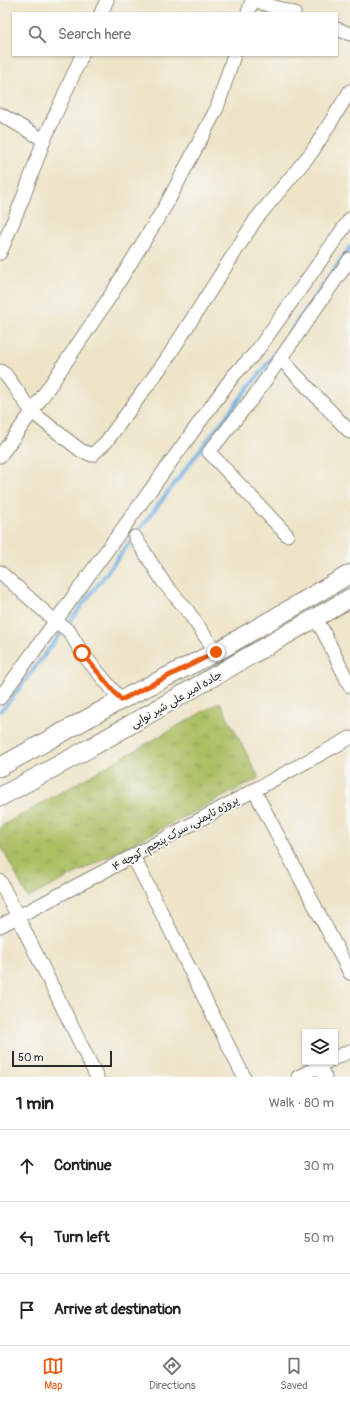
<!DOCTYPE html>
<html lang="en">
<head>
<meta charset="utf-8">
<style>
  body { margin:0; font-family:Pangolin,"Playpen Sans Arabic",sans-serif; background:#f2f2f2; color:#222 }
  .controls { position:absolute; right:12px; bottom:12px; display:grid; overflow:hidden; border-radius:0px; box-shadow:0 1px 3px #0004 }
  .controls button { width:36px; height:36px; display:grid; place-items:center; padding:0; border:0; border-bottom:1px solid #e0e0e0; background:#fff; color:#222; font:20px sans-serif }
  .scale { position:absolute; left:12px; bottom:10px; width:100px; box-sizing:border-box; padding-left:4px; border:2px solid #2b2b2b; border-top:0; font-size:11px; line-height:14px; white-space:nowrap; color:#2b2b2b; -webkit-text-stroke:3px #f6f6f2; paint-order:stroke }
  .stop { position:absolute; width:12px; height:12px; margin:-9px; border:3px solid #ea580c; border-radius:50%; background:#fff }
  .stop.end { background:#ea580c; border-color:#fff; box-shadow:0 1px 4px #0008 }
  .list { margin:0; padding:0; list-style:none }
  h2 { display:flex; justify-content:space-between; align-items:center; height:52px; margin:0; padding:0 16px; font-size:17px }
  h2 small { font-size:13px; font-weight:400; color:#767676 }
  .list li { display:grid; grid-template-columns:26px 1fr auto; gap:12px; align-items:center; box-sizing:border-box; height:72px; padding:0 16px; border-top:1px solid #e0e0e0 }
  .list b { display:block; font-size:15px; white-space:nowrap }
  .list em { font-size:13px; font-style:normal; color:#767676 }
  .icon { flex:none; width:22px; height:22px; fill:none; stroke:currentColor; stroke-width:2; stroke-linecap:round; stroke-linejoin:round }
  .map { position:relative; flex:none; width:350px; height:1077px; overflow:hidden }
  .search { position:absolute; background:#fff; box-shadow:0 1px 3px #0004; left:12px; right:12px; top:12px; height:44px; display:flex; align-items:center; gap:10px; box-sizing:border-box; padding:0 14px; border-radius:0px; color:#767676; font-size:15px }
  .sheet { height:268px; background:#fff }
  nav { display:flex; justify-content:space-around; align-items:center; box-sizing:border-box; height:56px; border-top:1px solid #e0e0e0; background:#fff; font-size:11px; color:#767676 }
  nav a { display:grid; justify-items:center; gap:2px }
  nav .on { color:#ea580c }
  .map>svg:first-child { display:block }
  .grass { fill:url(#grass-tufts); stroke:#6b7547 }
  .lines { fill:none; stroke-linecap:round; stroke-linejoin:round }
  .stream { stroke:#6fafe3; stroke-width:4 }
  .street-casing { stroke:#8c887a; stroke-width:15 }
  .secondary-casing { stroke:#8c887a; stroke-width:20 }
  .street { stroke:#fff; stroke-width:13 }
  .secondary { stroke:#fff; stroke-width:18 }
  .route { stroke:#ea580c; stroke-width:5 }
  .labels { text-anchor:middle; stroke-width:4; stroke-linejoin:round; paint-order:stroke }
  .street-label { font-size:11px; fill:#2b2b2b; stroke:#f6f6f2 }
</style>
</head>
<body>
<div class="map">
<svg width="350" height="1077" viewBox="0 0 350 1077">
  <defs>
    <pattern id="grass-tufts" width="24" height="20" patternUnits="userSpaceOnUse"><rect width="24" height="20" fill="#abbf63"/><path d="M3 7l-1-3M5 7V3M7 7l1-3M15 17l-1-3M17 17v-4M19 17l1-3" fill="none" stroke="#8b9b52"/></pattern>
  </defs>
  <rect width="100%" height="100%" fill="#f6f6f2"/>
  <filter id="ink" filterUnits="userSpaceOnUse"><feTurbulence type="fractalNoise" baseFrequency=".025" numOctaves="2"/><feDisplacementMap in="SourceGraphic" scale="8" xChannelSelector="R" yChannelSelector="G"/><feConvolveMatrix kernelMatrix="1 2 1 2 8 2 1 2 1" color-interpolation-filters="sRGB"/></filter>
  <filter id="wash" filterUnits="userSpaceOnUse"><feTurbulence type="fractalNoise" baseFrequency=".012" numOctaves="4" result="noise"/><feDisplacementMap in="SourceGraphic" scale="16" xChannelSelector="R" yChannelSelector="G"/><feGaussianBlur stdDeviation="0.9" result="paint"/><feColorMatrix in="noise" values="0 0 0 0 0 0 0 0 0 0 0 0 0 0 0 0 0 1.4 0 .05"/><feComposite in="paint" operator="in"/></filter>
  <g filter="url(#wash)">
    <rect width="100%" height="100%" fill="#eee4c8"/>
    <!-- grass -->
    <path class="grass" d="M220,702L259,778L28,898L0,844V827Z"/>
    <g class="lines">
      <!-- stream -->
      <path class="stream" d="M0,711L8,703L206,442L272,358L350,247"/>
    </g>
  </g>
  <g filter="url(#ink)">
    <g class="lines">
      <defs>
        <path id="street" d="M252,0L294,13
          M101,13L107,0
          M248,13L252,0
          M337,29L350,34
          M0,114L44,140
          M0,253L23,198L44,140L82,55
          M281,359L350,432
          M0,371L6,375L32,412L80,450L92,455L106,442L166,360L256,219L312,152L350,91
          M0,456L32,412L109,298L166,205L217,108L234,55
          M287,535L209,452L255,395L350,259
          M135,537L164,583L187,610L216,652
          M0,572L55,621L69,631L82,653L121,700
          M315,618L323,631L350,686
          M0,698L233,376L256,352L350,219
          M254,790L350,973
          M133,856L244,1077
          M0,881L97,1077
          M0,926L133,856L350,738
          M335,1058L350,1051
          M319,1066L325,1077
          M298,1077L327,1062"/>
        <path id="secondary" d="M0,767L121,700L216,652L350,574
          M0,797L88,749L350,598"/>
      </defs>
      <!-- street casing -->
      <use href="#street" class="street-casing"/>
      <!-- secondary casing -->
      <use href="#secondary" class="secondary-casing"/>
      <!-- street -->
      <use href="#street" class="street"/>
      <!-- secondary -->
      <use href="#secondary" class="secondary"/>
    </g>
  </g>
  <g class="lines" filter="url(#ink)">
    <!-- route -->
    <path class="route" d="M82,653L121,700L216,652"/>
  </g>
  <g class="labels">
    <!-- street labels -->
    <g class="street-label">
      <text transform="translate(176 699) rotate(-30)" y="4">جاده امیر علی شیر نوایی</text>
      <text transform="translate(175 833) rotate(-29)" y="4">پروژه تایمنی، سرک پنجم، کوچه ۴</text>
    </g>
  </g>
</svg>
<div class="controls">
<button><svg class="icon" aria-label="layers" viewBox="0 0 24 24"><path d="M12 4l9 5-9 5-9-5zM3 14l9 5 9-5"/></svg></button>
</div>
<div class="scale">50 m</div>
<div class="stop" style="left:82px;top:653px"></div>
<div class="stop end" style="left:216px;top:652px"></div>
<div class="search"><svg class="icon" aria-label="search" viewBox="0 0 24 24"><circle cx="10" cy="10" r="6"/><path d="M15 15l6 6"/></svg>Search here</div>
</div>
<section class="sheet">
<h2>1 min<small>Walk · 80 m</small></h2>
<ul class="list">
<li><svg class="icon" aria-label="ahead" viewBox="0 0 24 24"><path d="M12 20V5M6 11l6-6 6 6"/></svg><div><b>Continue</b></div><em>30 m</em></li>
<li><svg class="icon" aria-label="left" viewBox="0 0 24 24"><path d="M17 20v-9H6M10 6l-5 5 5 5"/></svg><div><b>Turn left</b></div><em>50 m</em></li>
<li><svg class="icon" aria-label="arrive" viewBox="0 0 24 24"><path d="M6 21V4h12l-3 4 3 4H6"/></svg><div><b>Arrive at destination</b></div></li>
</ul>
</section>
<nav>
<a class="on"><svg class="icon" aria-label="map" viewBox="0 0 24 24"><path d="M3 6l6-2 6 2 6-2v14l-6 2-6-2-6 2zM9 4v14M15 6v14"/></svg>Map</a>
<a><svg class="icon" aria-label="directions" viewBox="0 0 24 24"><path d="M12 3l9 9-9 9-9-9zM9 14v-3h6M13 9l2 2-2 2"/></svg>Directions</a>
<a><svg class="icon" aria-label="saved" viewBox="0 0 24 24"><path d="M7 4h10v16l-5-4-5 4z"/></svg>Saved</a>
</nav>
</body>
</html>
